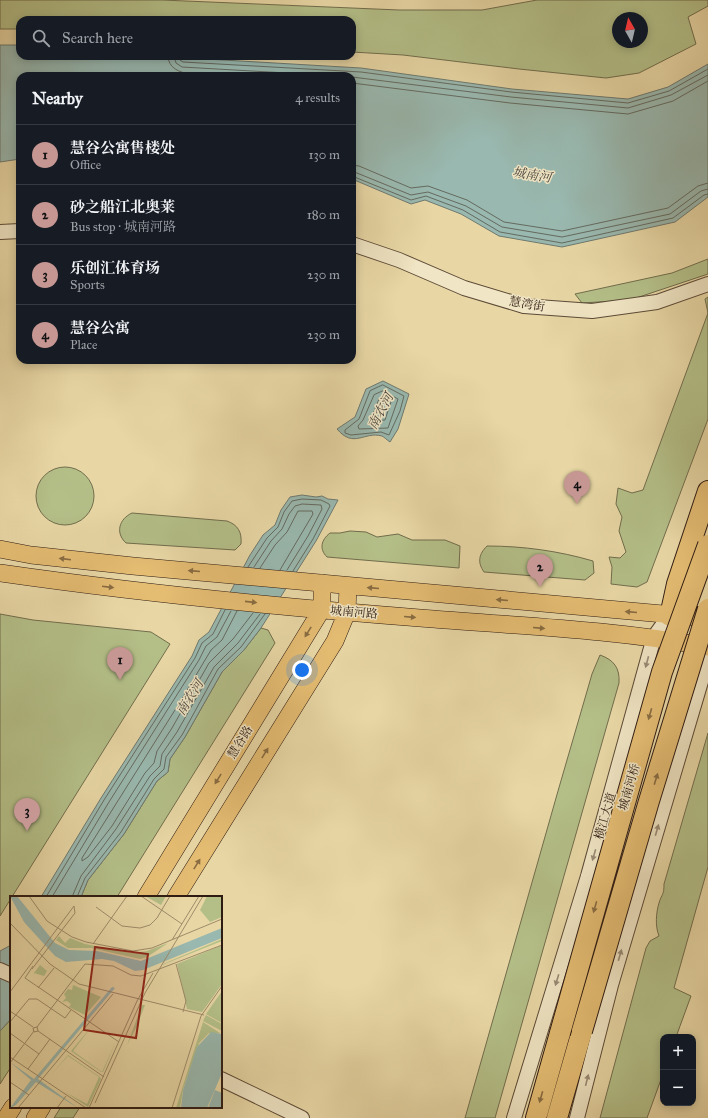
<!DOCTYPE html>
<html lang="en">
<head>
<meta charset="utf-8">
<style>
  body { margin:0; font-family:"IM FELL Great Primer","Noto Serif SC",serif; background:#20242c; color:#f1f3f6 }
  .controls { position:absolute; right:12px; bottom:12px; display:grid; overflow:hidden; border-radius:8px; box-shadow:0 2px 10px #0003 }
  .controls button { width:36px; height:36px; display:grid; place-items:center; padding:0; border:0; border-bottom:1px solid #363941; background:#171b24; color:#f1f3f6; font:20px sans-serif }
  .compass { position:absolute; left:612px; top:12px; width:36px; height:36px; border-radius:50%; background:#171b24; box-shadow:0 2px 10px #0003; rotate:352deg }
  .you { position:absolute; left:302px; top:670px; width:14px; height:14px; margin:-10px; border:3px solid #fff; border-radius:50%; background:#1a73e8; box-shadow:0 0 0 6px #1a73e833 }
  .badge { display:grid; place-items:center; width:26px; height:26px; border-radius:50%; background:#c59692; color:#111; font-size:13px; font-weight:700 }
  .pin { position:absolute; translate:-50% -33px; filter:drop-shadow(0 1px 2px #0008) }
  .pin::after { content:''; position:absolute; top:21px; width:14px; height:12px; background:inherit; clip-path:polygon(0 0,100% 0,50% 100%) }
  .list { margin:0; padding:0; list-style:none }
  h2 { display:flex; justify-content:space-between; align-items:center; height:52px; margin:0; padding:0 16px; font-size:17px }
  h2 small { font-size:13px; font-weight:400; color:#9ea1a6 }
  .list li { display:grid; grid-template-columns:26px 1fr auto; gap:12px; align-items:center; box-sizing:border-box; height:60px; padding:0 16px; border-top:1px solid #363941 }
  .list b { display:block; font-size:15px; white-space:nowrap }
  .list p { margin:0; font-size:13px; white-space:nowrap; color:#9ea1a6 }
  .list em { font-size:13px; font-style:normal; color:#9ea1a6 }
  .icon { flex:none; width:22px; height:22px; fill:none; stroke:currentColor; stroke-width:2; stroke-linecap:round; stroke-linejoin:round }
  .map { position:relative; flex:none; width:708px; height:1118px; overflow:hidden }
  .search { position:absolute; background:#171b24; box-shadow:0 2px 10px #0003; left:16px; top:16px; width:340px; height:44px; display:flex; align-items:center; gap:10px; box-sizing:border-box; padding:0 14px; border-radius:12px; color:#9ea1a6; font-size:15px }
  .panel { position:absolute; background:#171b24; box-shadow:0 2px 10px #0003; left:16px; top:72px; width:340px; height:292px; border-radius:12px }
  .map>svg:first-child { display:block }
  .green { fill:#b4bf88; stroke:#716d4d; fill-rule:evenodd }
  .water { fill:#99b8af; stroke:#6e7970 }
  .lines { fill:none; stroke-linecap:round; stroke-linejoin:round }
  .shore { stroke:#646a60; stroke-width:1 }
  .minor-casing { stroke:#5c4a37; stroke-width:16 }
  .major-casing { stroke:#2e1b12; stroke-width:18 }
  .highway-casing { stroke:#2e1b12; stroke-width:22 }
  .minor { stroke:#f0e5c4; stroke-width:14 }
  .major { stroke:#e4bc72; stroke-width:17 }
  .highway { stroke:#e4bc72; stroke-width:20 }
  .highway-bridge-casing { stroke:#2e1b12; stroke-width:22; stroke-linecap:butt }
  .highway-bridge { stroke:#e4bc72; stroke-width:20 }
  .oneway { fill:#896c42 }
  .oneway2 { fill:#998a74 }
  .labels { text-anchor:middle; stroke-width:3; stroke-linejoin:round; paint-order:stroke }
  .street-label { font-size:12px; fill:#2e1b12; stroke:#f0e5c4 }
  .water-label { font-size:13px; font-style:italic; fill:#4e4a41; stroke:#f0e5c4 }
  .inset-road { fill:none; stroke:#9e8c6a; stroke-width:1 }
  .view { fill:#8f2418; fill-opacity:0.15; stroke:#8f2418; stroke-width:2 }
  .inset-edge { fill:none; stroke:#2e1b12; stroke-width:2 }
</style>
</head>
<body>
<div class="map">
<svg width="708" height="1118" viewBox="0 0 708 1118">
  <rect width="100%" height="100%" fill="#e8d7a5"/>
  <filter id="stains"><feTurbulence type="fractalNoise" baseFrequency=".005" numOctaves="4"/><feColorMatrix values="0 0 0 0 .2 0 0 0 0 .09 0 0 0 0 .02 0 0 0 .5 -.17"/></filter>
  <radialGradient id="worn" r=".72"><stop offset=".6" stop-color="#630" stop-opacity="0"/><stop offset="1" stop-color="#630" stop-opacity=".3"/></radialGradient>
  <!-- green -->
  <path class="green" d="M0,0H162L399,10H482L537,0H708V6L688,17L696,44L639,73L606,78L519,69L403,55L352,52V20H20V29H0ZM618,18H642V42H618Z
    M708,259V274L630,300L582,303L575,294L672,273Z
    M708,297V419L647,582L637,587L611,584L612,567L609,557L620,558L626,552L619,531L622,517L616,504L618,488L632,493L643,490L708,313L705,299Z
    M36 496a29 29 0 1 1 58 0a29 29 0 1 1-58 0Z
    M132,513L227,521C238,525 242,532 241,544L235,550L126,543C115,533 119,519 132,513Z
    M350,531L366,532L377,537L398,534L412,540H445L460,546L459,568L327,557C319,549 321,540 330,533H340Z
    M487,546C523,546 559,551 593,561L594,573L585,580L484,572C477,562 479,554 487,546Z
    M0,614L33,620L151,632L170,644L0,916Z
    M261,628L268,630L275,643L117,897H81L88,880L124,834L157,781L168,772L170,759L185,737L222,672L244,650Z
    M600,655C614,660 620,668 619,683L495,1118H465L558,791L592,674Z
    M708,733V867L674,988L691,996L676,1037H663V1074L647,1118H600L646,948L650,941L659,936C655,926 656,913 659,903C662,893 664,896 664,884Z
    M11,1019V1067L0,1084V1031Z
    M61,1107H80L73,1118H54Z"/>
  <!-- water -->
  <path class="water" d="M0,45H20V56H154L361,68L512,89L628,99L668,87L708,64V197L675,222L562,247L499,236L461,214L425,200L411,204L352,179V76H20V159L0,162Z
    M383,381L409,394L398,429L390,442C387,440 384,437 382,436C364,431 354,449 337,429L355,417L366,389Z
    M302,495L316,497L322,496L328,499L338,500L316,541L261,628L244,650L222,672L185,737L170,759L168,772L157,781L124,834L88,880L81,897H41L101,798L192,656L199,640L209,632L250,555L263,535L275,525L281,510L290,497Z
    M11,945V1019L0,1031V951Z"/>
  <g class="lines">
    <!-- shore -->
    <path class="shore" d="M168,56C168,80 212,75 230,76
      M174,56L176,63L182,67L339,76
      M179,56L180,60L183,62L361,72L511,92L628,103L669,91L708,69
      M352,77L511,97L628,108L671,95L708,75
      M352,83L510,103L628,114L673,101L708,81
      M352,165L359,166L411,188L428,186L467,200L504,222L562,231L668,208L698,186L708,183
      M352,171L411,195L428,192L466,206L502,227L562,237L670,214L701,191L708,189
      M352,176L411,200L426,196L463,210L500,232L562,243L673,218L704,195L708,194
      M383,385L404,396L400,411L389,435L381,432L351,435L345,433V430L359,419L370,391Z
      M383,391L398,399L388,428L359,429L358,426L363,420L374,395Z
      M383,397L391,402L385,420L372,421L371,419L379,399Z
      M248,567L267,538L278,527L284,512L292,501L302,499L321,500L329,504L330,506L313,539L293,571
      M254,567L271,541L282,529L289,514L295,506L302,504L321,505L322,509L308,536L287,570
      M260,568L275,545L287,532L298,511H312L313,514L280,570
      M237,611L222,640L211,650L180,702L82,858V861L88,857L112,826L145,773L154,763L157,751L172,728L209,663L233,639L253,613
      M46,897L104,800L195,658L202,643L213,634L225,610
      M52,897L109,802L199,660L206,646L217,637L231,611
      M72,897L81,876L116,829L150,776L160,766L162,754L177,732L214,667L238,643L260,614
      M77,897L85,878L121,832L154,779L164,769L166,757L182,735L218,669L241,647L265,614"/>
    <defs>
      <path id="minor" d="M0,232L20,231
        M352,244L399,260L464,288L524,306L592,311L657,302L708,284
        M0,970L11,975
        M221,1079L302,1118
        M514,1118L588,876L654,637L674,609
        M577,1118L611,985L708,658"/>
      <path id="major" d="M0,549L31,555L133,566L708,618
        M0,573C139,593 280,607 420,618C516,626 613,629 708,647
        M146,897L322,609V583
        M176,897L335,641L347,612L348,586
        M6,1118L13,1107
        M35,1118L42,1107"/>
      <path id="highway" d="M670,616L677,584L708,491
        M536,1118L560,1033
        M557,1118L582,1031"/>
    </defs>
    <!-- minor casing -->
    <use href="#minor" class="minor-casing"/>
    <!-- major casing -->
    <use href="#major" class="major-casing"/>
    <!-- highway casing -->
    <use href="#highway" class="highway-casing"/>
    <!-- minor -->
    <use href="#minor" class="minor"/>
    <!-- major -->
    <use href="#major" class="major"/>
    <!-- highway -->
    <use href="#highway" class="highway"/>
    <defs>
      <path id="highway-bridge" d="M582,1031L649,801L708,609
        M560,1033L662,672L708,545"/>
    </defs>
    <!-- highway-bridge casing -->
    <use href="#highway-bridge" class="highway-bridge-casing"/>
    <!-- highway-bridge -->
    <use href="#highway-bridge" class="highway-bridge"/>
  </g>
  <!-- one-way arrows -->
  <defs><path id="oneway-solid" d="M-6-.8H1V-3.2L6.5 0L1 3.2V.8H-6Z"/></defs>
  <g class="oneway">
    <use href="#oneway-solid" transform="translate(65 559) rotate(-173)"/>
    <use href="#oneway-solid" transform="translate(194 571) rotate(-175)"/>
    <use href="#oneway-solid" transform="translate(108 587) rotate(7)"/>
    <use href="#oneway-solid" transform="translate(373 588) rotate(-175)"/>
    <use href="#oneway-solid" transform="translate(502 600) rotate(-175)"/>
    <use href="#oneway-solid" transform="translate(251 602) rotate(6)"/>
    <use href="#oneway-solid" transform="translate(631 612) rotate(-175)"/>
    <use href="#oneway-solid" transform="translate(410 617) rotate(5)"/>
    <use href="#oneway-solid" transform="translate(539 628) rotate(5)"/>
    <use href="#oneway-solid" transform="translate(308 632) rotate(122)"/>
    <use href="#oneway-solid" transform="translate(650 714) rotate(106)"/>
    <use href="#oneway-solid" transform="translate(265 753) rotate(-58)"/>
    <use href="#oneway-solid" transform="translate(218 779) rotate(122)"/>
    <use href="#oneway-solid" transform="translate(656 779) rotate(-73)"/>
    <use href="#oneway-solid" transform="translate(197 864) rotate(-58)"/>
    <use href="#oneway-solid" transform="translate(595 907) rotate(106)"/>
    <use href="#oneway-solid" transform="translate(541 1097) rotate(106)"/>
  </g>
  <g class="oneway2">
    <use href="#oneway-solid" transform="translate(647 662) rotate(105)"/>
    <use href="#oneway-solid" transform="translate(657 830) rotate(-74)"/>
    <use href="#oneway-solid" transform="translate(594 855) rotate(106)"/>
    <use href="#oneway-solid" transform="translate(620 955) rotate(-74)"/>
    <use href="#oneway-solid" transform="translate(557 980) rotate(107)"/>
    <use href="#oneway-solid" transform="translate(587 1080) rotate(-76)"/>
  </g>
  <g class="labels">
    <!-- street labels -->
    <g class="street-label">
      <text transform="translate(527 304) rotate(10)" y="4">慧湾街</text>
      <text transform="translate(354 612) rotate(5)" y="4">城南河路</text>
      <text transform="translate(240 742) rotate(-58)" y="4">慧谷路</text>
      <text transform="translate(629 787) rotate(-74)" y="4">城南河桥</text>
      <text transform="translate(605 816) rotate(-74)" y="4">横江大道</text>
    </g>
    <!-- water labels -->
    <g class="water-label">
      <text transform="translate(532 174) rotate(9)" y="5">城南河</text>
      <text transform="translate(380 411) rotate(-62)" y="5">南农河</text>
      <text transform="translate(189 697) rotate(-58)" y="5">南农河</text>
    </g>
  </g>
  <!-- overview -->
  <g transform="translate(10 896)">
    <rect width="212" height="212" fill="#e8d7a5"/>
    <path d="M135,0H156L151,9ZM197,0H212V21L200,26L190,14ZM49,40L55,47L60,42L75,48L121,57L137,55L158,47L137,61L130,63L81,52H58L46,44ZM212,43V45L152,69L153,68ZM212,49V88L192,116L177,113L167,68ZM30,69L37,75L34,80L24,77L21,81ZM63,89L91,101L75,119L59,111L61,108L57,105L52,106L56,102L54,98L58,93L62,94ZM212,95V127L196,118ZM132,109H135L126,132L117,149ZM196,119L212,128V135L193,125ZM193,126L210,137H199L189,147L173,193L170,212H166ZM82,130L63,155L92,176L106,145L93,176H91L61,155ZM58,159L90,181L91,183L78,211L55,196L77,208L89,181L58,160L41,179Z" fill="#b4bf88"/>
    <path d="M0,0H7L45,47L59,54L87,55L131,65L212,32V42L133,74L125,75L104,65L92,63L56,66L45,60L14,26ZM102,91L105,92L28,183L68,212L26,186L6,209L0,212L21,184L0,166L24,183ZM201,136L212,138V177L197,212H171L173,194L187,151ZM205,194L212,197V212H198Z" fill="#99b8af"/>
    <path class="inset-road" d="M19,0L37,25L62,41L76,46L123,55L142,52L212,23M131,0L172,28M86,11L112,30L130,32L140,29L147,22L160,0M0,27L40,68L69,88L194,119M162,44L189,0M83,48L117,0M166,68L176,105L173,116M22,73L65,17L64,10M15,82L109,146M15,82L23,70M28,92L44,72M0,96L64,10M0,115L23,131M0,126L19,103H27L55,122L61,114M27,131L75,68L103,70L121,79L131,80L212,49M28,135L24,136L23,132L27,131L28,135L94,181M0,137L29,158M0,161L76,212M0,167L24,135M18,173L40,143M0,186L19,199M85,207L135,97L193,0M8,212L103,98M47,212L56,200M79,212L127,105L143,77M162,212L191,120L212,90"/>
    <path class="view" d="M85,51L138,58L126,142L74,134Z"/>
    <rect width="212" height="212" class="inset-edge"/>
  </g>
  <rect width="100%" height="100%" filter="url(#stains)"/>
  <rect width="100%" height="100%" fill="url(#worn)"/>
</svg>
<div class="controls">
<button>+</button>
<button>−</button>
</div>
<svg class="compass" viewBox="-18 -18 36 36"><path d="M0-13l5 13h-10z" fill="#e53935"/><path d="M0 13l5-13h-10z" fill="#9ea1a6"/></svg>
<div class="you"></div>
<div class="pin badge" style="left:120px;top:680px">1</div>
<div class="pin badge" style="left:540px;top:587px">2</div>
<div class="pin badge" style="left:27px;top:831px">3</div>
<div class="pin badge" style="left:577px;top:504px">4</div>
<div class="search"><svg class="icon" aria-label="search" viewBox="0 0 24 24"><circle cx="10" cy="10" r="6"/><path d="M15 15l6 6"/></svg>Search here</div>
<section class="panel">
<h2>Nearby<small>4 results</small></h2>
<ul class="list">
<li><span class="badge">1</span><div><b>慧谷公寓售楼处</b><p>Office</p></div><em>130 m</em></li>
<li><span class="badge">2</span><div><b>砂之船江北奥莱</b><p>Bus stop · 城南河路</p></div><em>180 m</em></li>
<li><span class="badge">3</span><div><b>乐创汇体育场</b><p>Sports</p></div><em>230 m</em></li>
<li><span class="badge">4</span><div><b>慧谷公寓</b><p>Place</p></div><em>230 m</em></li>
</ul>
</section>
</div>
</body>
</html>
